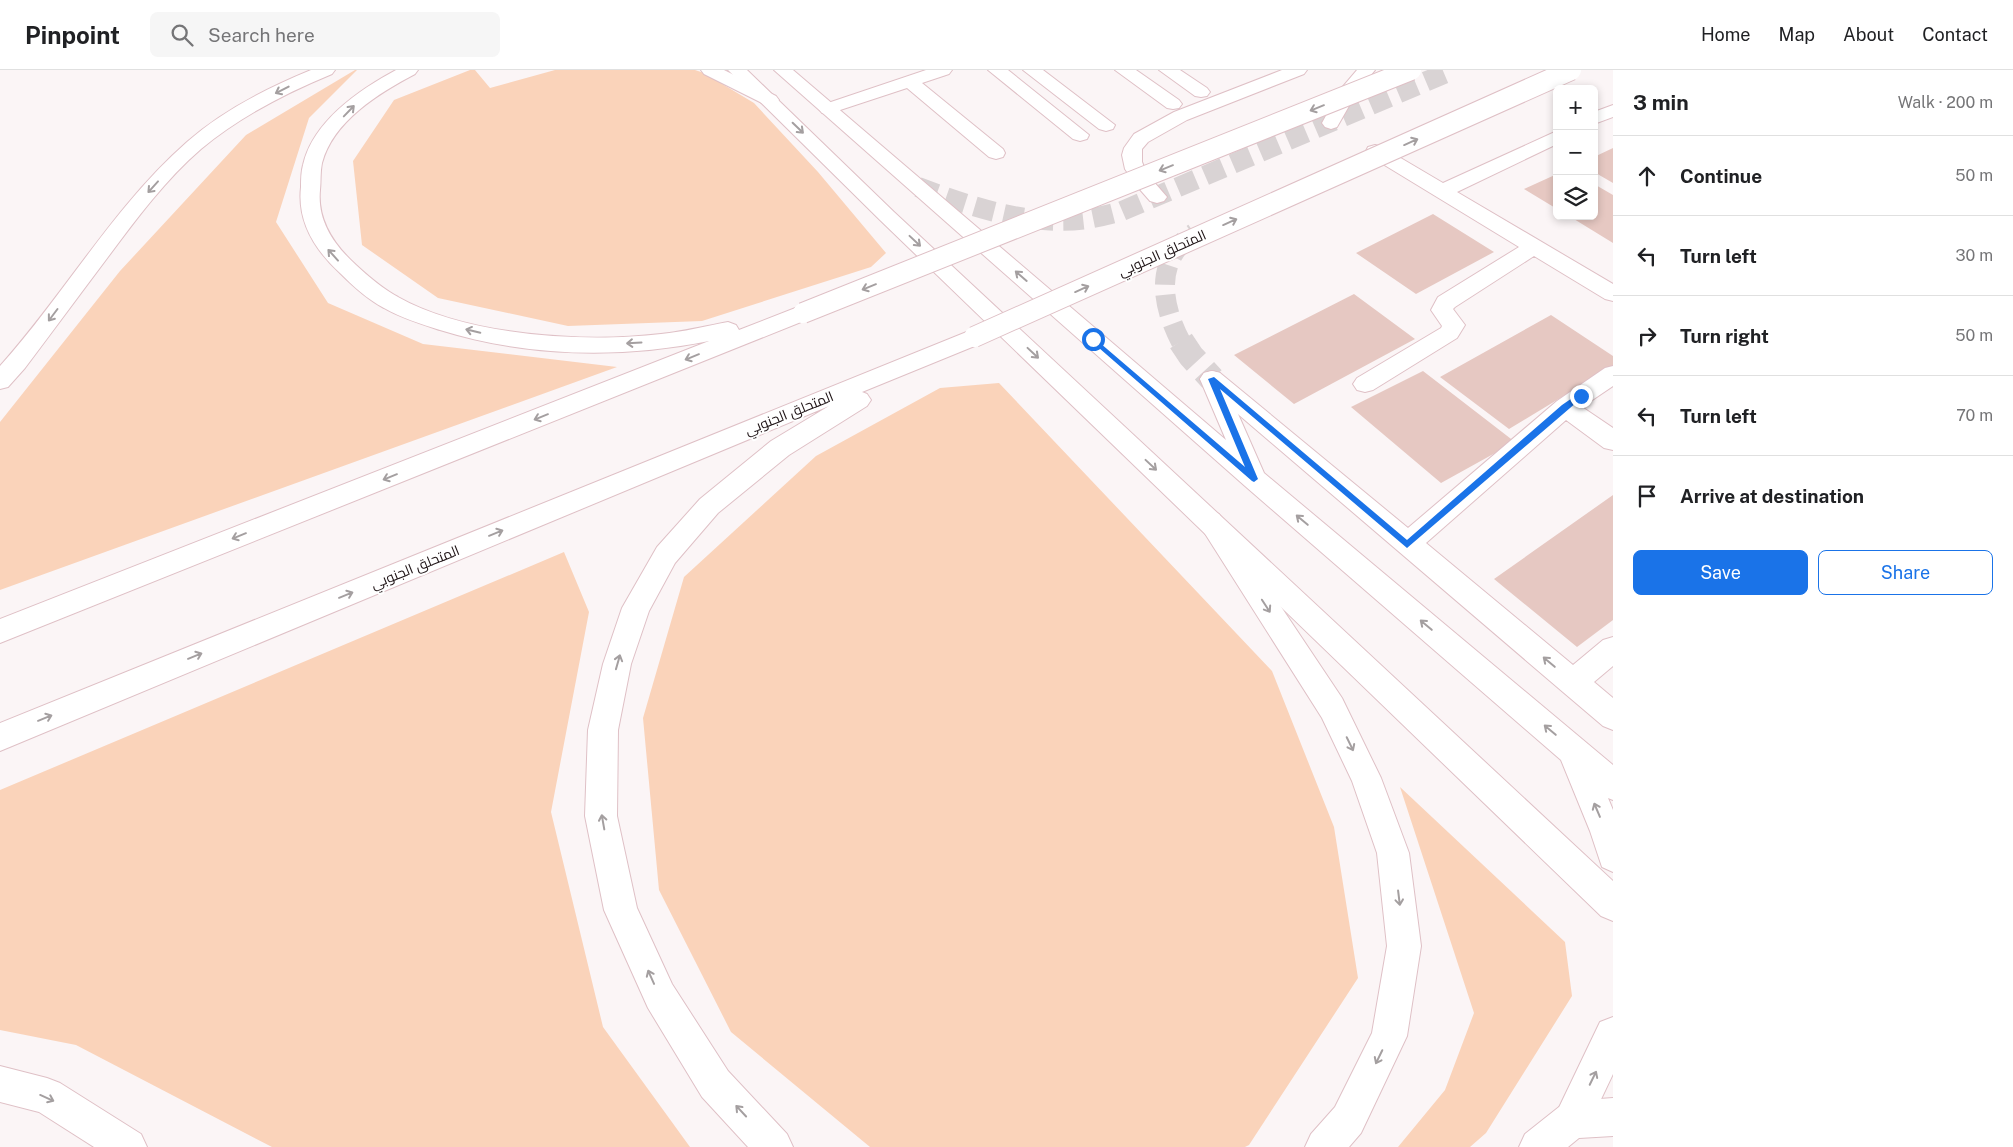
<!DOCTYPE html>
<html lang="en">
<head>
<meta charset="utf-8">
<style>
  body { margin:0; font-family:"Public Sans",Cairo,sans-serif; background:#f6f6f6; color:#202124 }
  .controls { position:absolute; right:15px; top:15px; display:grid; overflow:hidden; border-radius:8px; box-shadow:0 2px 8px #0003 }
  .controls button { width:45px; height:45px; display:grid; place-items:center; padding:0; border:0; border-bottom:1px solid #e0e0e0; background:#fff; color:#202124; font:25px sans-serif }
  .stop { position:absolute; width:15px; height:15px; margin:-11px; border:4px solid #1a73e8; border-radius:50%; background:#fff }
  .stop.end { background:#1a73e8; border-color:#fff; box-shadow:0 1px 5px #0008 }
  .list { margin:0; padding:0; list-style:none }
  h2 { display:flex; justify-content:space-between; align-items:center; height:65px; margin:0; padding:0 20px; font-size:21px }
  h2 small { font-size:16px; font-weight:400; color:#757577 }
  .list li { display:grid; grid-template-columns:32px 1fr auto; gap:15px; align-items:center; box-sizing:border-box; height:80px; padding:0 20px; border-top:1px solid #e0e0e0 }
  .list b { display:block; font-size:19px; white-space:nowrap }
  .list em { font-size:16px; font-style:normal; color:#757577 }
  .actions { display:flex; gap:10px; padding:15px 20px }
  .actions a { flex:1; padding:11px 0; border:1px solid #1a73e8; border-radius:8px; text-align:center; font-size:18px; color:#1a73e8 }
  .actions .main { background:#1a73e8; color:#fff }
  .icon { flex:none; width:28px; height:28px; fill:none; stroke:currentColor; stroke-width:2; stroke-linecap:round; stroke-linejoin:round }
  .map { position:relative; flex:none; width:1613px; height:1077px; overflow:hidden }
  header { display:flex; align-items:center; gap:30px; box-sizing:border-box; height:70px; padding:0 25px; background:#fff; border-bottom:1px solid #e0e0e0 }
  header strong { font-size:24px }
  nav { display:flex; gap:28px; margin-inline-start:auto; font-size:18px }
  .search { width:350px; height:45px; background:#f6f6f6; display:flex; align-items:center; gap:12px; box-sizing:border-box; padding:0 18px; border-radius:8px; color:#757577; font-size:19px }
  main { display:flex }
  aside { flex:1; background:#fff }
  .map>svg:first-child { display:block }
  .green { fill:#fad3ba }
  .building { fill:#e6c8c2 }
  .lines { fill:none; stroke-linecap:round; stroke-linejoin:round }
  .major-tunnel-far1 { stroke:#d9d3d4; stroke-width:20; stroke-dasharray:20 10; stroke-linecap:butt }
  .major-tunnel { stroke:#d9d3d4; stroke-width:26; stroke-dasharray:26 12; stroke-linecap:butt }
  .minor-casing { stroke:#dfc0c6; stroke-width:2 }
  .major-casing { stroke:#dfc0c6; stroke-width:2 }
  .highway-casing { stroke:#dfc0c6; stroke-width:2 }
  .minor { fill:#fff; fill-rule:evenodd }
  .major { fill:#fff; fill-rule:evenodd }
  .highway { fill:#fff; fill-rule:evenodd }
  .highway-bridge-casing { stroke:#dfc0c6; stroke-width:22; stroke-linecap:butt }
  .highway-bridge { stroke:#fff; stroke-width:20 }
  .oneway { stroke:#a49fa0 }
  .route { fill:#1a73e8 }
  .labels { text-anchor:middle; stroke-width:4; stroke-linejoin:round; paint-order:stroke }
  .street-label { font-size:14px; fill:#1b1012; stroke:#fff }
</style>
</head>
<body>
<header>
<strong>Pinpoint</strong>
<div class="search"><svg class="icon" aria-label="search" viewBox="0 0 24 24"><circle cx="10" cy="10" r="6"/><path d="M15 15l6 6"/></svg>Search here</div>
<nav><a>Home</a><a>Map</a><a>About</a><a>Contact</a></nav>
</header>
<main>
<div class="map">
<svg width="1613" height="1077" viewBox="0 0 1613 1077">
  <rect width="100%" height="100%" fill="#fbf5f6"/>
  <!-- green -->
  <path class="green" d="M355,0H357L309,48L276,152L328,233L423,274L617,297L0,520V352L120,201L246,65Z
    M470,0H475L490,18L555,0H695L704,3L754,33L818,102L886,183L871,197L702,251L568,256L438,228L362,175L353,91L394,30Z
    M999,313L1272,601L1334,757L1358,908L1249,1075L1245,1077H870L731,962L659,820L643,648L684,507L816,386L940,318Z
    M564,482L589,542L551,742L603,957L690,1077H272L76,975L0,960V720Z
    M1400,717L1565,872L1572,926L1486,1063L1470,1077H1398L1445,1020L1474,943Z"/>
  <!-- building -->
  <path class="building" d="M1613,78V113L1594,102V87Z
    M1557,104V139L1524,119Z
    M1594,114L1613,125V173L1569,146H1594Z
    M1433,144L1494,182L1416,224L1356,183Z
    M1354,224L1415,269L1294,334L1234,285Z
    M1551,245L1613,286V296L1509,359L1440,307Z
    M1423,301L1515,372L1441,413L1351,337Z
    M1613,425V550L1577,577L1494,509Z"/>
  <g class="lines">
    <!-- major-tunnel-far1 -->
    <path class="major-tunnel-far1" d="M918,117C972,137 1030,157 1088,149C1099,147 1111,144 1122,141L1453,0
      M1181,272C1161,234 1154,190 1194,163"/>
    <!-- major-tunnel -->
    <path class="major-tunnel" d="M1181,271L1191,286L1212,309"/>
    <defs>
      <path id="minor" d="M926,0H952L949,4L922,13L1003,79L1005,83L1003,87L996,89L989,87L907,18L828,44L822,43L819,39L822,35Z
        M988,0H1008L1089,65L1087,69L1080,71L1073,69Z
        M1023,0H1043L1115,55L1113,59L1106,61L1099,59Z
        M1115,0H1136L1179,30L1182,34L1179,38L1173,39L1167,38Z
        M1159,0H1180L1207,18L1210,22L1207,26L1201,27L1195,26Z
        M1282,0H1307L1304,4L1187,50L1148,72L1142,79V92L1147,104L1167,127L1164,131L1157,133L1150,131L1136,115L1125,99L1122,85L1124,78L1134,64L1174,42Z
        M1613,35V47L1594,54V42Z
        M1557,61V74L1457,122L1613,214V231L1605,229L1534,186L1455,237L1453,239L1465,255L1457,268L1373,320L1365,322L1357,320L1353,314L1357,308L1441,258L1442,256L1431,240L1438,227L1519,177L1368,85L1366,81L1368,77L1375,75L1382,77L1443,113Z
        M1613,296V316L1582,337L1613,358V380L1604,378L1566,350L1426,473L1573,595L1603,570L1613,567V596L1594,612L1613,628V660L1603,656L1563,622L1204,315L1200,309L1204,303L1212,301L1220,303L1408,458L1557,331L1605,298Z"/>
      <path id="major" d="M728,0H747L894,142L1613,811V851L1601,846L880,150Z
        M774,0H793L1226,370L1200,309L1204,303L1212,301L1220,303L1264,403L1613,695V730L1608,728L1613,740V802L1602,797L1590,761L1561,690L1245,416Z
        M1613,947V1004L1585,1063L1572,1069L1559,1063L1553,1050L1600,952Z"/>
      <path id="highway" d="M311,0H335L332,4C286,23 239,47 201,79C164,111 134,152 105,191C78,227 52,262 25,298L8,317L0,319V296C65,224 113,137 187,72C222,41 267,18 311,0Z
        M396,0H418L415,4C379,23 333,51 322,93C320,102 321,111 320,120C317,151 334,175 356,195C369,207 383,219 398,227C467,266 584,273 661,264C683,262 706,256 728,252L736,255L739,260L803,235L811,238L814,243L811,248L0,573V549L709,271C620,289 527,287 440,260C421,254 401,248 384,238C367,229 353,216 340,203C315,180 297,152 301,117C301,110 301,102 303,95C313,51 359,20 396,0Z
        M701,0H724L776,26L779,30L776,34L770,35L764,34L704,4Z
        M1357,0H1375L1357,22L1337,57L1331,59L1325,57L1322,53L1340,20Z
        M974,259L982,261L985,267L982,273L862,322L867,324L871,330L867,336L789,385L718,443L675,493L649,541L631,594L618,660L617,746L637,838L672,914L728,1001L787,1064L793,1077H748L702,1027L648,938L604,840L585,746L588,660L603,594L622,538L657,477L700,429L771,371L829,336L0,681V653Z
        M1210,441L1219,444L1342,628L1381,708L1409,783L1421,876L1407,966L1361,1063L1349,1077H1305L1311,1064L1335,1037L1372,963L1387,876L1377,783L1352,711L1322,648L1197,451L1201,444Z
        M0,996L47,1008L60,1013L141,1064L147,1077H94L39,1042L0,1032Z
        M1613,1028V1066L1579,1068L1568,1077H1519L1525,1064L1559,1037L1572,1031Z"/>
    </defs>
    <!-- minor casing -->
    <use href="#minor" class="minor-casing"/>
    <!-- major casing -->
    <use href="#major" class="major-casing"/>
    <!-- highway casing -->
    <use href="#highway" class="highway-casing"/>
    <!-- minor -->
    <use href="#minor" class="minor"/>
    <!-- major -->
    <use href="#major" class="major"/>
    <!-- highway -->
    <use href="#highway" class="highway"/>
    <defs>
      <path id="highway-bridge" d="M803,243L1411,0
        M974,267L1571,0"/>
    </defs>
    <!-- highway-bridge casing -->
    <use href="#highway-bridge" class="highway-bridge-casing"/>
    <!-- highway-bridge -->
    <use href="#highway-bridge" class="highway-bridge"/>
  </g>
  <!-- one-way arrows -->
  <defs><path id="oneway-shaft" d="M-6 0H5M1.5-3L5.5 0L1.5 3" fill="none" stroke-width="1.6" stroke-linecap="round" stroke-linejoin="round" transform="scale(1.25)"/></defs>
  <g class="oneway">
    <use href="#oneway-shaft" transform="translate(282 20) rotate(153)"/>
    <use href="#oneway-shaft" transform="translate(1317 38) rotate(158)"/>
    <use href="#oneway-shaft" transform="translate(349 41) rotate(-46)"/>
    <use href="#oneway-shaft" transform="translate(798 58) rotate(44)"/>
    <use href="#oneway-shaft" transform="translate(1411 72) rotate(-24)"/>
    <use href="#oneway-shaft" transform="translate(1166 98) rotate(158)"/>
    <use href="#oneway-shaft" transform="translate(153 117) rotate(132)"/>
    <use href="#oneway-shaft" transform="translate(1230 152) rotate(-24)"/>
    <use href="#oneway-shaft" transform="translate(915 171) rotate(43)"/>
    <use href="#oneway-shaft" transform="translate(333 185) rotate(-132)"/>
    <use href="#oneway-shaft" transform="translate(1021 206) rotate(-139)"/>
    <use href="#oneway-shaft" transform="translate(869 217) rotate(158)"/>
    <use href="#oneway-shaft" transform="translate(1082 219) rotate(-24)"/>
    <use href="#oneway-shaft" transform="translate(53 245) rotate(127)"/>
    <use href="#oneway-shaft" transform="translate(473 261) rotate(-167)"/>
    <use href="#oneway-shaft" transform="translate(634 273) rotate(177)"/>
    <use href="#oneway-shaft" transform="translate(1033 283) rotate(43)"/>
    <use href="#oneway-shaft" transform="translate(692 287) rotate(158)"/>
    <use href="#oneway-shaft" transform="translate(541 347) rotate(158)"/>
    <use href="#oneway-shaft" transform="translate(1151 395) rotate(43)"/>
    <use href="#oneway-shaft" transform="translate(390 407) rotate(158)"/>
    <use href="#oneway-shaft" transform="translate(1302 450) rotate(-140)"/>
    <use href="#oneway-shaft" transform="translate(496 463) rotate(-22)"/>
    <use href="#oneway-shaft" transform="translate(239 466) rotate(158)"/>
    <use href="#oneway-shaft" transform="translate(346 525) rotate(-22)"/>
    <use href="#oneway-shaft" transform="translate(1266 536) rotate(57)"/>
    <use href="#oneway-shaft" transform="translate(1426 555) rotate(-140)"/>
    <use href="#oneway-shaft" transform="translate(195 586) rotate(-22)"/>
    <use href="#oneway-shaft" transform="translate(618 592) rotate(-74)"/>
    <use href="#oneway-shaft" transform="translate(1549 592) rotate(-140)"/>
    <use href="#oneway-shaft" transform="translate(45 648) rotate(-22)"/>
    <use href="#oneway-shaft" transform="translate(1550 660) rotate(-140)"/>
    <use href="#oneway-shaft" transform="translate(1350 674) rotate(64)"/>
    <use href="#oneway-shaft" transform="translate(1597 740) rotate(-113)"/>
    <use href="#oneway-shaft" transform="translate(603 752) rotate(-100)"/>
    <use href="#oneway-shaft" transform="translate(1399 828) rotate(83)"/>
    <use href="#oneway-shaft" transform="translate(651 907) rotate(-114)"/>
    <use href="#oneway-shaft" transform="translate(1379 987) rotate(116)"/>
    <use href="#oneway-shaft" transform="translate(1593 1008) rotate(-64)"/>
    <use href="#oneway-shaft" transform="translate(47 1028) rotate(24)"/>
    <use href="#oneway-shaft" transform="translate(741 1041) rotate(-133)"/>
  </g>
  <!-- route -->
  <path class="route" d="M1093,267L1245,397L1208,309L1214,307L1407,470L1562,335L1578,324L1584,326L1407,478L1220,319L1258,409L1254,412L1252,411L1091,271V268Z"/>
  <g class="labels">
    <!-- street labels -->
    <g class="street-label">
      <text transform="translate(1162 183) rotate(-24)" y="5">المتحلق الجنوبي</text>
      <text transform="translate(789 343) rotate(-22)" y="5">المتحلق الجنوبي</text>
      <text transform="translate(415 497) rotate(-22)" y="5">المتحلق الجنوبي</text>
    </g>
  </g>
</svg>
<div class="controls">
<button>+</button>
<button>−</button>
<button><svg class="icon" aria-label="layers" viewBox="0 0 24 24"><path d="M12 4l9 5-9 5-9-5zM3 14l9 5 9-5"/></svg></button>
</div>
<div class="stop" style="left:1093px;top:269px"></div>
<div class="stop end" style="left:1581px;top:326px"></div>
</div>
<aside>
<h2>3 min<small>Walk · 200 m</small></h2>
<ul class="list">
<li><svg class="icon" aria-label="ahead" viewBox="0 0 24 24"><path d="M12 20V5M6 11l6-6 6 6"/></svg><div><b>Continue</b></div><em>50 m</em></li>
<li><svg class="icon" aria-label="left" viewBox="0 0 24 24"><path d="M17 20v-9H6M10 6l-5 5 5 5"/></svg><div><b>Turn left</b></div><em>30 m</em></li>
<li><svg class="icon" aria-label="right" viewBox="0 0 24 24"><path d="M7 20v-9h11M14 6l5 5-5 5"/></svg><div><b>Turn right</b></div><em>50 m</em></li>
<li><svg class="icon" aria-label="left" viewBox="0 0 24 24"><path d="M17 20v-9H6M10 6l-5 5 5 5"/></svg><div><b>Turn left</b></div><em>70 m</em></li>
<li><svg class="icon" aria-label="arrive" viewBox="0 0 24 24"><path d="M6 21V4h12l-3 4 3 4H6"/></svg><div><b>Arrive at destination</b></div></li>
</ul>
<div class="actions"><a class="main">Save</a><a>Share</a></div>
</aside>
</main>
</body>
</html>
